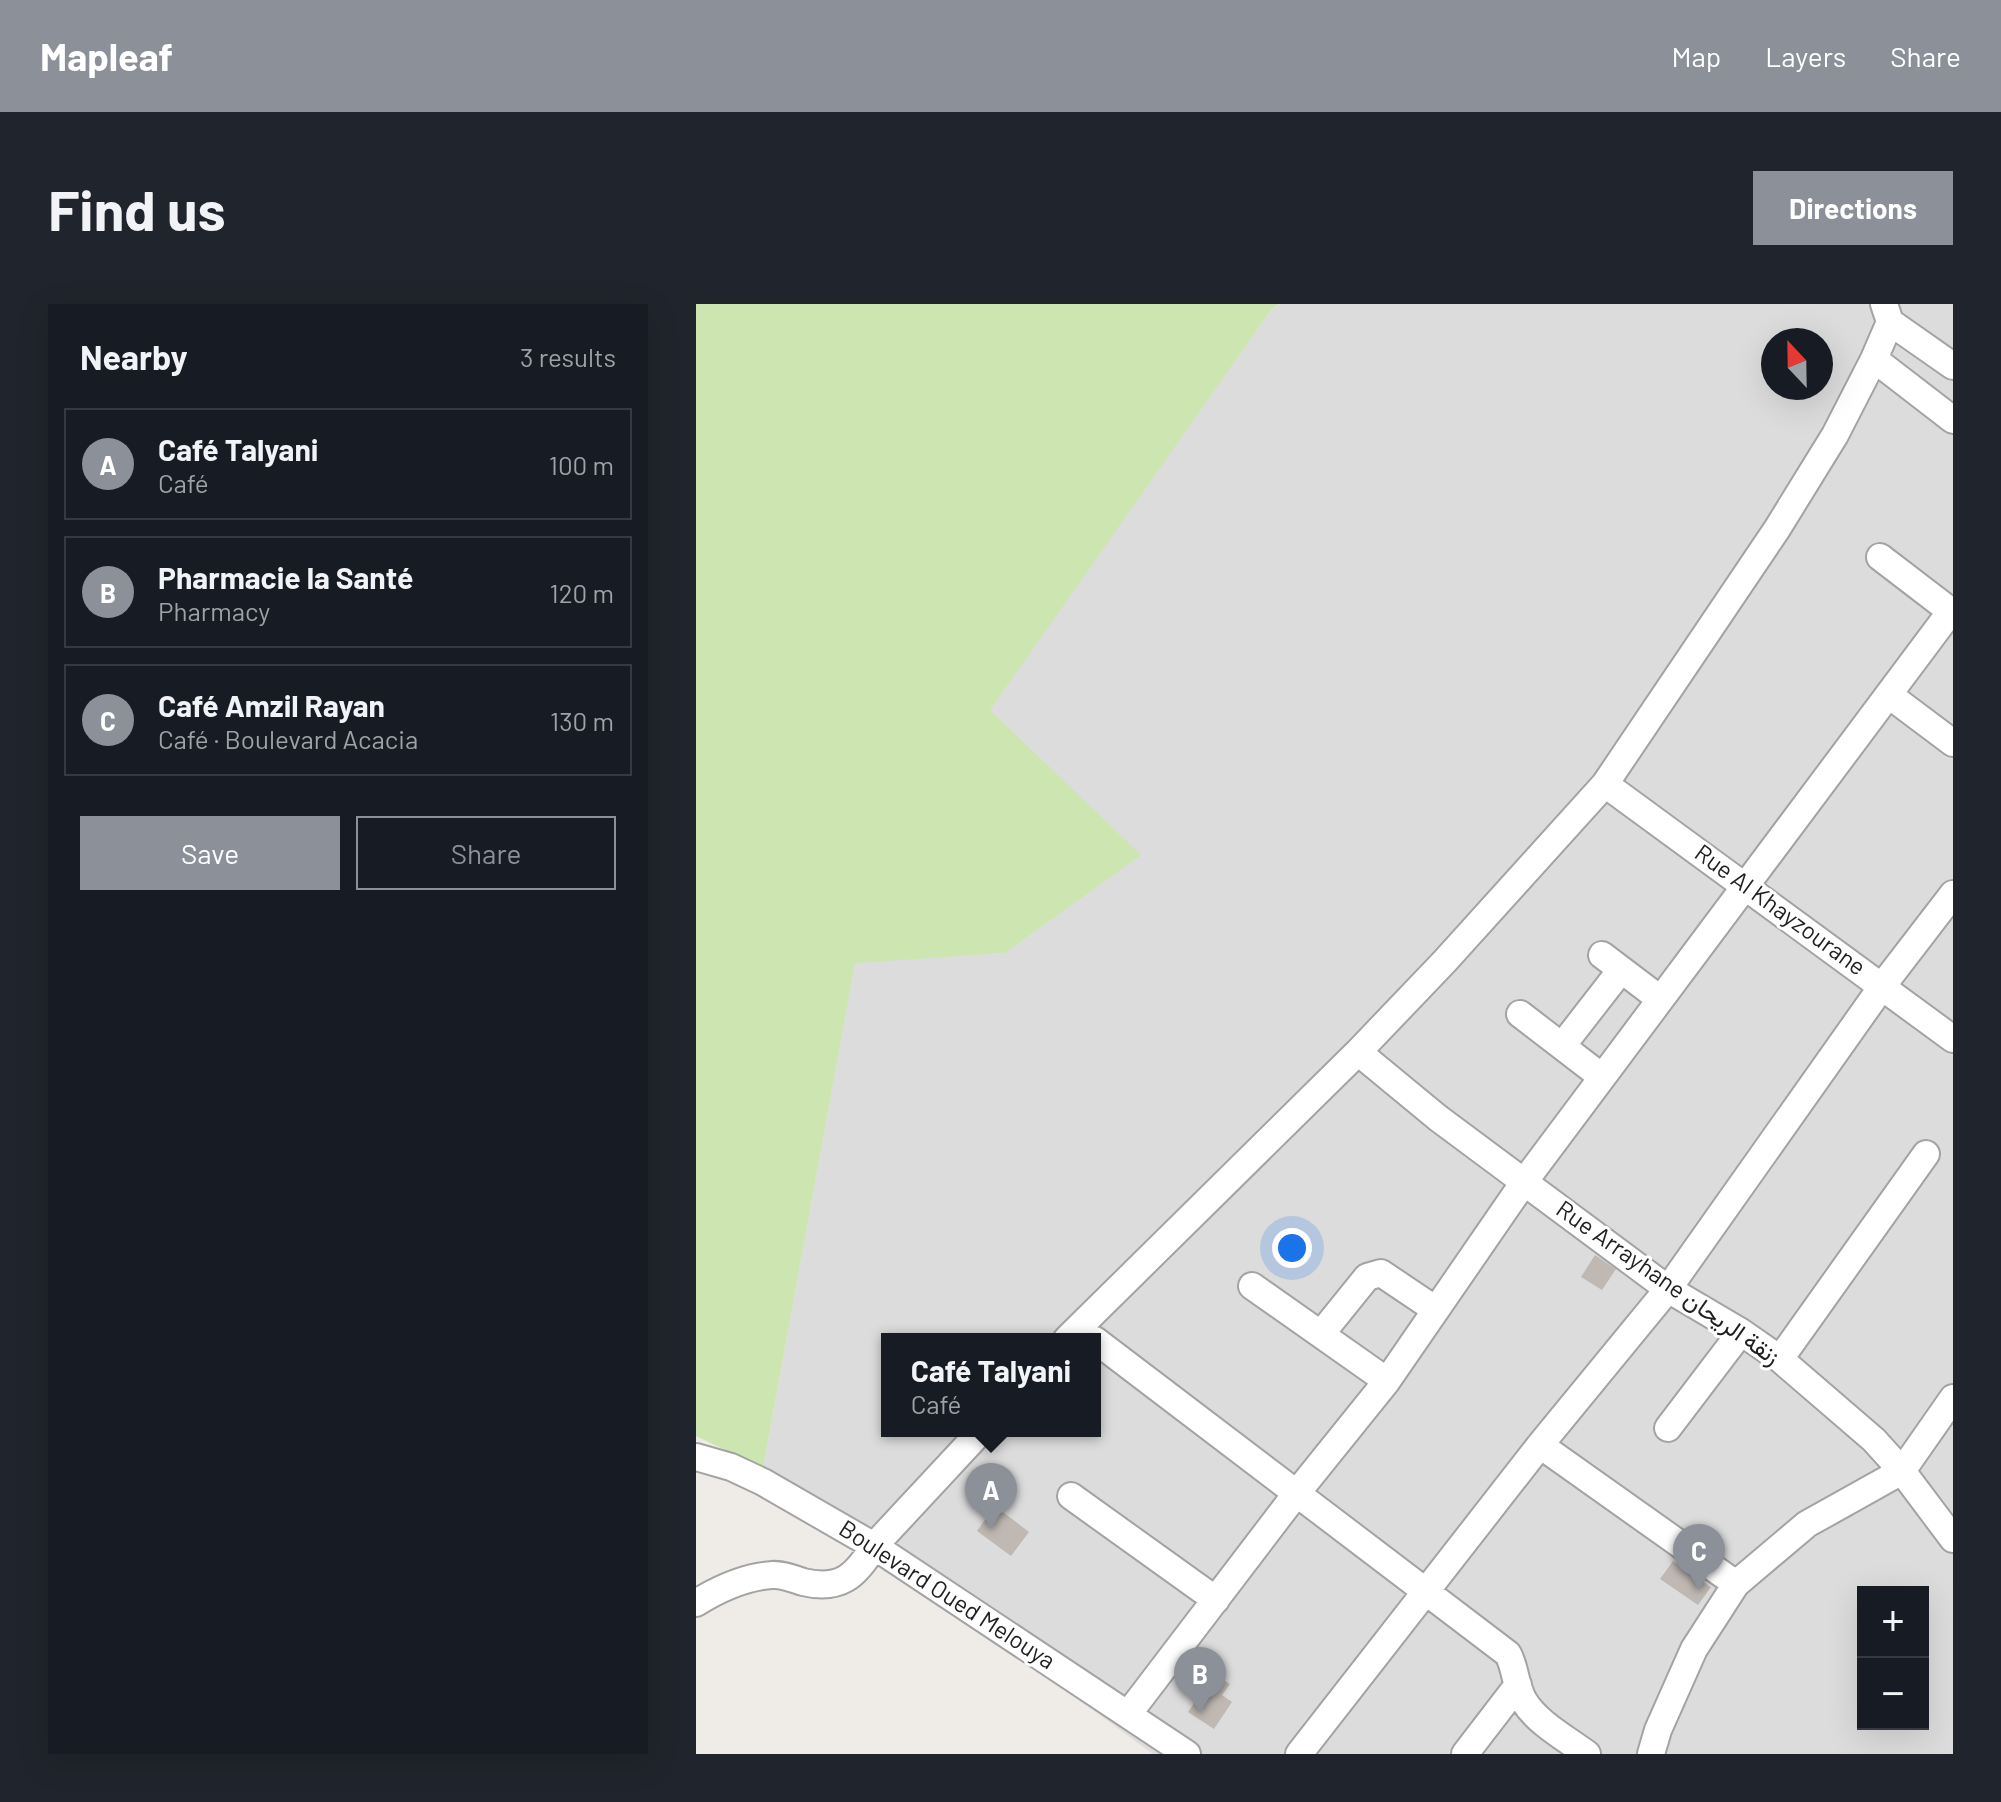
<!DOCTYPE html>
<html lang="en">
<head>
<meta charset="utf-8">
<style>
  body { margin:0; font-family:Barlow,Vazirmatn,sans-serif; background:#20242c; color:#f1f3f6 }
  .controls { position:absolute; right:24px; bottom:24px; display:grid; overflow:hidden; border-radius:0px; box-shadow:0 8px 32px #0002 }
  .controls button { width:72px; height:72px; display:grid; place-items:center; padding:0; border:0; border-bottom:2px solid #363941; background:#171b24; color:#f1f3f6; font:40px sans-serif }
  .compass { position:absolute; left:1065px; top:24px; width:72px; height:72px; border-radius:50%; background:#171b24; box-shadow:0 8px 32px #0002; rotate:338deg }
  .you { position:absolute; left:596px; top:944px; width:28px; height:28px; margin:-20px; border:6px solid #fff; border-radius:50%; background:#1a73e8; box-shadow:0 0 0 12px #1a73e833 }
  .badge { display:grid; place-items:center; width:52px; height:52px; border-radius:50%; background:#8c9099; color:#fff; font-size:26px; font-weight:700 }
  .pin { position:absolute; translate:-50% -66px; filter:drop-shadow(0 2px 4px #0008) }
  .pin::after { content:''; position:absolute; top:42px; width:28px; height:24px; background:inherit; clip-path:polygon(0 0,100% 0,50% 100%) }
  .popup { position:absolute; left:185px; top:1029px; width:220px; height:104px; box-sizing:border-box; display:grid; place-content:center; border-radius:0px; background:#171b24; filter:drop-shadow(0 2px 6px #0005); font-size:26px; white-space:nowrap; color:#9ea1a6 }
  .popup b { font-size:30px; color:#f1f3f6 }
  .popup::after { content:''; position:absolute; left:50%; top:100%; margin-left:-16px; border:16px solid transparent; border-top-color:#171b24 }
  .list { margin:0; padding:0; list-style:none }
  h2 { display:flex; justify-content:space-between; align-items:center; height:104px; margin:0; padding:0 32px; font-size:34px }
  h2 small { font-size:26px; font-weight:400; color:#9ea1a6 }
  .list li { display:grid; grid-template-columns:52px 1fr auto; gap:24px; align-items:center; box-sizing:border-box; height:112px; margin:0 16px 16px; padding:0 16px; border:2px solid #363941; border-radius:0px }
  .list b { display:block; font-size:30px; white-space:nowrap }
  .list p { margin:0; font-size:26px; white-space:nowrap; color:#9ea1a6 }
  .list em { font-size:26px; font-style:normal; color:#9ea1a6 }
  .actions { display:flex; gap:16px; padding:24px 32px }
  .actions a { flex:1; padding:18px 0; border:2px solid #8c9099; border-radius:0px; text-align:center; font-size:28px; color:#8c9099 }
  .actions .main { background:#8c9099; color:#fff }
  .map { position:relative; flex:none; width:1257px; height:1450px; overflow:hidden; border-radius:0px }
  header { display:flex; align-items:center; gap:48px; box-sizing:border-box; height:112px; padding:0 40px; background:#8c9099; color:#fff }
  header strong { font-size:38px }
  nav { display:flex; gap:44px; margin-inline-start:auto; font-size:28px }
  .intro { display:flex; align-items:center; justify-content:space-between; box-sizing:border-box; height:192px; padding:0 48px }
  h1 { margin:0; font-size:56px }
  .button { padding:20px 36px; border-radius:0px; background:#8c9099; color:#fff; font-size:28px; font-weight:700 }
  main { display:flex; gap:48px; padding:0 48px }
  aside { flex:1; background:#171b24; border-radius:0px; box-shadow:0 8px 32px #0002 }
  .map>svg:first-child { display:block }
  .residential { fill:#dddcdc; fill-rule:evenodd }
  .grass { fill:#cce5b1 }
  .building { fill:#bfb8b3 }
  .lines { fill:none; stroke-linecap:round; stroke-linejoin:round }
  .street-casing { stroke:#a3a3a3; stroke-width:30 }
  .street { stroke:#fff; stroke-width:26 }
  .labels { text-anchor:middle; stroke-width:6; stroke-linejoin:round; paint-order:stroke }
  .street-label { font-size:24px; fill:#1f1f1f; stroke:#fff }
</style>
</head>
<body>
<header>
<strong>Mapleaf</strong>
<nav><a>Map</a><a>Layers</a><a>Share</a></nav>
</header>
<div class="intro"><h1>Find us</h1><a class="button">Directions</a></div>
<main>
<aside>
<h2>Nearby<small>3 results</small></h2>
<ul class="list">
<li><span class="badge">A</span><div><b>Café Talyani</b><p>Café</p></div><em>100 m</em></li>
<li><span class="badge">B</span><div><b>Pharmacie la Santé</b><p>Pharmacy</p></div><em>120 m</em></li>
<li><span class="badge">C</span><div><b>Café Amzil Rayan</b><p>Café · Boulevard Acacia</p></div><em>130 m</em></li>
</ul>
<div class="actions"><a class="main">Save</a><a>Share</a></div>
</aside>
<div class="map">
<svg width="1257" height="1450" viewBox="0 0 1257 1450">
  <rect width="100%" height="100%" fill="#efece7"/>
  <!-- residential -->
  <path class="residential" d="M585,0H1257V1450H457L67,1164L159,658L309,649L444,551L293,406L575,6ZM1077,36H1125V84H1077ZM191,1035H399V1127H191ZM1167,1288H1227V1420H1167Z"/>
  <!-- grass -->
  <path class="grass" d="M0,0H584L575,6L294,406L445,551L309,649L159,659L67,1164L0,1132Z"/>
  <!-- building -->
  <path class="building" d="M899,951L920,965L906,986L885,973Z
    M299,1202L333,1228L315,1252L281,1227Z
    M977,1257L1015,1283L1002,1301L964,1275Z
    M518,1370L534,1380L526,1391L536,1398L518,1425L492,1408Z"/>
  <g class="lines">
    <defs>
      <path id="street" d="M1194,18L1257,62
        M1178,55L1257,116
        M1184,253L1257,309
        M1193,391L1257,439
        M909,480L1257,735
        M906,651L964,695
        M824,710L906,773
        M866,742L925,666
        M662,748L742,814L972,985L1045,1028L1084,1055L1178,1136L1206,1167L1257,1235
        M556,982L691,1077
        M625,1030L671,973L685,969L740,1006
        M371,1035L662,748L749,657L909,480L1081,225L1139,131L1178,55L1194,18L1188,0
        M399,1036L812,1350C820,1365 819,1382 828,1397C841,1419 871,1435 891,1450
        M1084,1055L1230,850
        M972,1124L1045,1028
        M844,1141L1040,1280
        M0,1153L35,1163L67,1178L178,1242L491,1450
        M375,1192L520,1296
        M0,1299C24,1284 48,1273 76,1271C86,1270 98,1275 107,1278C144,1287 160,1272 178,1242L285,1127
        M433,1409L600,1190L691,1077L828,878L1255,307
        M603,1450L844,1141L972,985L1187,681L1257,590
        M769,1450L822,1381
        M955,1450L962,1426L998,1345L1040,1280L1111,1220L1206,1167L1257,1094"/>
    </defs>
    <!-- street casing -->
    <use href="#street" class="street-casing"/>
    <!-- street -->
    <use href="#street" class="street"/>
  </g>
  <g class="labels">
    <!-- street labels -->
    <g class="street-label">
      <text transform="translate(1084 606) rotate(36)" y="8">Rue Al Khayzourane</text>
      <text transform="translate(972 979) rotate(35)" y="8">Rue Arrayhane زنقة الريحان</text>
      <text transform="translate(251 1291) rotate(33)" y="8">Boulevard Oued Melouya</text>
    </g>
  </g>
</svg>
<div class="controls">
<button>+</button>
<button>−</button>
</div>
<svg class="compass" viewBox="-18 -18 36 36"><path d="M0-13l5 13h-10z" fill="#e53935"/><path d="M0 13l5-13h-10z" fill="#9ea1a6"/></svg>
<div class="you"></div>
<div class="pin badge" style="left:295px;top:1225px">A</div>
<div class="popup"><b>Café Talyani</b>Café</div>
<div class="pin badge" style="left:504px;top:1409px">B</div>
<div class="pin badge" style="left:1003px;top:1286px">C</div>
</div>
</main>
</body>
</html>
